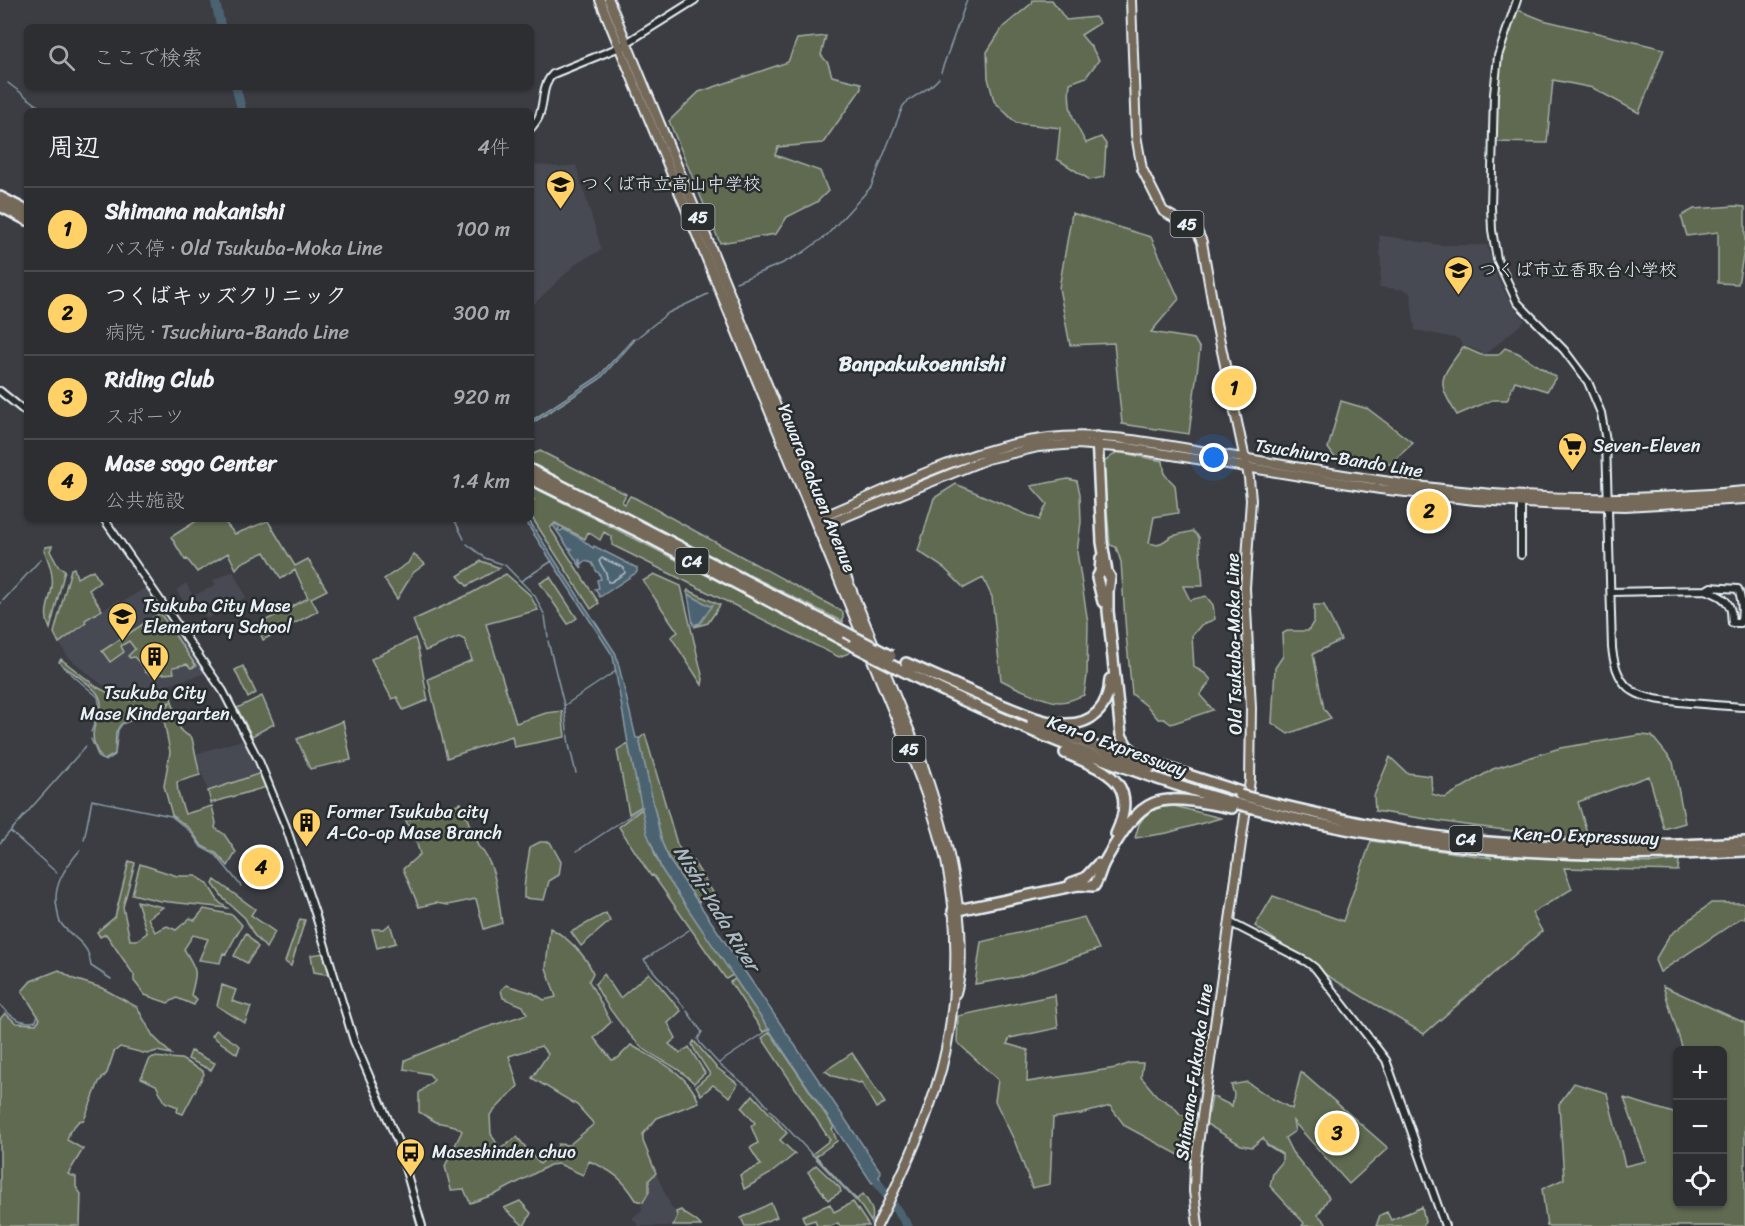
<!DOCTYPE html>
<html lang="ja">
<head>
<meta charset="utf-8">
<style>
  body { margin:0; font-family:Sriracha,"Klee One",sans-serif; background:#34363a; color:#f1f3f6 }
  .controls { position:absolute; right:18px; bottom:18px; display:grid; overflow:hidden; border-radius:9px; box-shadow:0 2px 4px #0004 }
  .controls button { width:54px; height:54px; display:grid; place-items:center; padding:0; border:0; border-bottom:2px solid #484a4d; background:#2c2e32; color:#f1f3f6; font:30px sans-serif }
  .you { position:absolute; left:1214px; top:458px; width:21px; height:21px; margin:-15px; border:4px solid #fff; border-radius:50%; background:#1a73e8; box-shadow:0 0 0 9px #1a73e833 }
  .badge { display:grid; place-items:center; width:39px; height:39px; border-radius:50%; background:#ffd166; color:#111; font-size:20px; font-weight:700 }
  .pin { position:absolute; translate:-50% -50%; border:3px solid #fff; box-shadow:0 2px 6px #0006 }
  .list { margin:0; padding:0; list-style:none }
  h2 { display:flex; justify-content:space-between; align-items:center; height:78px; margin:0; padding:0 24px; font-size:26px }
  h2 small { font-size:20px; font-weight:400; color:#a6a8ac }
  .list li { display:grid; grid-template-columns:39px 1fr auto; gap:18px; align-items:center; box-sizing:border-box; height:84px; padding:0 24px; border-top:2px solid #484a4d }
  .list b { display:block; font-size:22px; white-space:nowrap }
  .list p { margin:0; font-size:20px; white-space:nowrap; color:#a6a8ac }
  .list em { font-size:20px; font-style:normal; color:#a6a8ac }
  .icon { flex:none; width:33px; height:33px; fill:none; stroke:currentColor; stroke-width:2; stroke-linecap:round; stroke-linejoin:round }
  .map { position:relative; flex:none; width:1745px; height:1226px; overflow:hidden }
  .search { position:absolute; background:#2c2e32; box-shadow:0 2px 4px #0004; left:24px; top:24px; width:510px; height:66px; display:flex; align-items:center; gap:15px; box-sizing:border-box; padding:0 21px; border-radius:9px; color:#a6a8ac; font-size:22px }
  .panel { position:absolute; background:#2c2e32; box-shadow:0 2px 4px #0004; left:24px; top:108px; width:510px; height:414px; border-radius:9px }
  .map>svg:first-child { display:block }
  .built { fill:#474852 }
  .green { fill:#616b51; stroke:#a4aea4; stroke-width:1.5; fill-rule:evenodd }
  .water { fill:#4c6270; stroke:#8a9ba6; stroke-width:1.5 }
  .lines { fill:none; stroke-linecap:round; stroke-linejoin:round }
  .shore { stroke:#aab8c2; stroke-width:1.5 }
  .stream { stroke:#8a9ba6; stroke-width:1.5 }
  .river { stroke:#4c6270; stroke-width:9 }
  .minor-casing { stroke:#e8f1f8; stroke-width:10 }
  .major-casing { stroke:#e8f1f8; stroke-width:12 }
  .highway-casing { stroke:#e8f1f8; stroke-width:14 }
  .minor { stroke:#2a2d2e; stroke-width:6 }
  .major { stroke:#746a5a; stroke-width:8 }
  .highway { stroke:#746a5a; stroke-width:9 }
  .highway-bridge-casing { stroke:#e8f1f8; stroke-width:14; stroke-linecap:butt }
  .highway-bridge { stroke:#746a5a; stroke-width:9 }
  .labels { text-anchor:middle; stroke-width:5; stroke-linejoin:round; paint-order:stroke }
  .shield { fill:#2a2d2e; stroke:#afb6bb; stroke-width:1.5 }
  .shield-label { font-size:16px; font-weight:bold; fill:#e8f1f8 }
  .poi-label { font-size:18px; fill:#e8f1f8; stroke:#2a2d2e; text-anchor:start }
  .street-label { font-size:18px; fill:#e8f1f8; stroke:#2a2d2e }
  .water-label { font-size:20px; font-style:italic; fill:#aab8c2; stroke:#2a2d2e }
  .quarter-label { font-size:21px; font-weight:bold; fill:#e8f1f8; stroke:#2a2d2e }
</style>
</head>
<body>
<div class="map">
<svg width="1745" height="1226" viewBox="0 0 1745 1226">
  <rect width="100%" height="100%" fill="#3b3d43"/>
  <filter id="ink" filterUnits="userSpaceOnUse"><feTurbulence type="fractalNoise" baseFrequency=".0167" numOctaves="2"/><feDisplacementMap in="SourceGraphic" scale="12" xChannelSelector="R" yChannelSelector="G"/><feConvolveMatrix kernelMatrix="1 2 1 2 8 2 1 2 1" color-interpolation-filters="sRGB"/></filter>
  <g filter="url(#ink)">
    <!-- built -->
    <path class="built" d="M531,164L559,167L576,165L602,250L578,262L531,307Z
      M1379,235L1440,245H1487L1497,277L1508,298L1525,321L1486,354L1462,345L1459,339L1415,330L1410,293L1405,290L1379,287L1381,268Z
      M233,571L246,597L207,619L199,607L191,612L176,590L186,583L193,596L215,585L213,580Z
      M146,587L205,672L204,674L148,691L126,695L104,686L93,678L68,657L59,643L85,621L118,600L121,603Z
      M245,739L261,773L208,791L195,754Z
      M656,1173L672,1208L676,1212L677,1216L673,1226H639L632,1218L642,1210L641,1205L649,1192V1180Z"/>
    <!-- green -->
    <path class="green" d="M1033,0H1052L1066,20L1095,17L1100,23L1081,35L1092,48L1099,60L1086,77L1070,83C1067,109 1073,120 1086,143L1101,137L1106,144L1104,177L1090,180L1057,159L1060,128L1016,123L994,101L988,78L987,52L1003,27L1032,3Z
      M1513,8L1543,20L1664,49L1639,113L1593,88L1553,80L1547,143L1493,142L1498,56Z
      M826,36L821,55L828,63L832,76L861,83V89L823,143L778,147L775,155L820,171L828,191L817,202L787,217L776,234L720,243L669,121L699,92L788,62L797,39Z
      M1735,206L1745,207V245L1738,284L1718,283V232L1687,236L1681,216L1694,209Z
      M1072,213L1151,237L1179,299L1151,332L1194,339L1200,349L1189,434L1122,424L1114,343L1070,345L1059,288Z
      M1463,347L1481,355H1498L1505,348L1518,353L1556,377L1547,391L1515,381L1507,400H1492L1457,415C1435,379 1440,380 1463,347Z
      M1341,401L1368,409L1413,443L1390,464L1373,466L1339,463L1328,448Z
      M540,451L626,494L622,502L625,504L630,496L635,498L843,612V622L531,465V455Z
      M1117,452L1163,461L1165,475L1175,485L1178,513L1154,517L1149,543L1158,545L1172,536L1193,531L1199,537L1203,586H1183L1190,600L1206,596L1213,605L1215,619L1201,625L1192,636L1194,667L1206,674L1211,680L1200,695L1213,710L1171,724L1164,719H1158L1148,707L1132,694L1126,634L1121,562L1116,547L1110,545L1103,463Z
      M1068,479L1077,481L1080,494L1081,522L1077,552L1088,623L1087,676L1084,695C1076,698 1069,702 1060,702C1047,702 1014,687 1001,680L992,597L983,578L964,588L944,568L918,551L934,498L956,484L1039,520L1047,504L1031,486Z
      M531,486L851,649L849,653L839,657L612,545V537L604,532L600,540L588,532L585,539L555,523L550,528L599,603L591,609L531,516V502L534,500L531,496Z
      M203,519H222L235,534L268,521L295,566L308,559L327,590L311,598L318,611L263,640L257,625L308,598L295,570L281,579L265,552L241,563L236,569L228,553L197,572L187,559L185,560L171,537L198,520L199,521Z
      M52,546L50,551L58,566L65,570L50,629C42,613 50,602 52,587C54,574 48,560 44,550L46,547Z
      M413,554L425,564L413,573L397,599L384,579L408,563Z
      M481,561L500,568L467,586L458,576Z
      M74,568L77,578L93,570L100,582L89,590L102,610L85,620L86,623L59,643L54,633L71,569Z
      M506,574L530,595L538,610L486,624L516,723L546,713L562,711L565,737L514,747L512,736L447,758L428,679L472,660L465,640L459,637L425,651L413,620L470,594Z
      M654,574L681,586L703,679L702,685L671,637L678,632L643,581Z
      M550,577L577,618L568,624L540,583Z
      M688,590L720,605L708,623L694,627L700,623L710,606L688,594L687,592Z
      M1314,605H1324L1341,640L1313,654L1324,709L1331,718L1288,734L1272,723L1275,668L1283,656L1282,634L1287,631H1308L1314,621Z
      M160,613L196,666L191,668L187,664L173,667L174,673L152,675L145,672L143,666L134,657L130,658L128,656L135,649L129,641L121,646L124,652L110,662L102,651Z
      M415,638C422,658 423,679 428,700L403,710L397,697L392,699L371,659Z
      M61,659L97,687L122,700L129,701L169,691L181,731L192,738L200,775L177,782L178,793L185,814L212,806L216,823L215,828L224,834L236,852L228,866L216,853L202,846L190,829L172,815L164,786L170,752L163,715L170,702L121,724L116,732L115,754L105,760L102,759C79,727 109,715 99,696C93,685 71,672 62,665L59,662Z
      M243,666L256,693L248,698L235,670Z
      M262,696L274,724L252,736L237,708Z
      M343,721L351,760L310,769L297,739Z
      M645,734L677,844L682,853L690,856L714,894L698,902L670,861L662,843L639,739Z
      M1640,735L1652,736L1673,762L1685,823L1664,829L1649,776L1578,802L1588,836L1576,839L1465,825L1375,811L1374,796L1390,757L1407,773L1431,776L1432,794L1445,798L1493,769L1560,748Z
      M628,743L642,806L629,814L617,750Z
      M261,773L266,787L211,803L208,791Z
      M461,803L478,846C497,863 498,899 502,923L484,929L476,899L448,905L436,903L419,907L403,869L420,854L416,841L406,821Z
      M1174,806L1221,818L1167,833L1135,838L1139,824L1149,809Z
      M642,809L655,855L662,870L733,975L726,979L653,875L651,876L619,827Z
      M1371,841L1492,858L1486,855L1653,863L1679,860L1678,871L1564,868L1572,889L1532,913L1542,931L1424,1034L1328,976L1255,926L1273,896L1343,921Z
      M540,842H550L561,862L559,875L549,881L544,900L524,898C523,882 528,863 530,847Z
      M129,861L135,863L123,907L130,940H137L147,933L137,901L163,907L148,918L155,932L167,926L176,930L190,918L195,920L204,909L233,915L242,925L226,954L223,953L220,963L199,960L208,939L193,935L184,949C197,971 198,970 191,995L197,999L194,1005L177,998L168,1003L145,995L134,981V975L106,934L100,937L97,932L115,917Z
      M140,864L177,876H196L207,883L219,902L227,908L160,901L132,894Z
      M215,880L255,909L251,915L275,932L266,948L254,935L245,918L224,899L213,884Z
      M1711,903H1745V919L1741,918L1660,972L1655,960L1669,936Z
      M606,913L610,921L581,946L571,932Z
      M1084,917L1099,949L1017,977L975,984L981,942Z
      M300,919L305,920L291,966L285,962Z
      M390,924L396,943L377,948L372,929H384Z
      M550,928C566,936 587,956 593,973L589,981L611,1022L594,1038L612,1060L618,1058L631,1045C658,1061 687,1072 699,1102L657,1118L643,1134V1141L656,1173L649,1180V1192L643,1202L636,1200C623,1179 613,1171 589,1161L583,1175L559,1164L550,1165L496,1194L470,1203L464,1189L451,1190L445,1166L462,1131L455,1126L436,1122L419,1112V1093L434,1080L429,1074L404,1069L405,1060L473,1032L527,1014L523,1006L503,998L501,990L506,985L533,993L544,1000L556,997L546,968ZM541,1046L548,1054L532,1078L577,1105L594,1124L569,1145L558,1144L556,1150L540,1164L517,1137L500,1149L491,1134L490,1115L518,1086L509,1056Z
      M246,933L258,947L247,963L234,956Z
      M324,953L331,975L314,972L311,955Z
      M59,970L74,979L102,988L137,1007L153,1036L171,1054L157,1051L147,1054L120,1047L114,1052L107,1073L99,1082L84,1120L79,1121L70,1131L67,1140L83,1149L68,1174L76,1177V1187L81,1194L80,1226H0V1019L5,1013L16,1023L36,1024L40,1019L22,991L31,981Z
      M649,973L681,1011L668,1023L676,1038L669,1044L680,1053L689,1047L705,1073L694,1083C677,1066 665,1063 647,1051C631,1040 603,1002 595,984L604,974L620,998Z
      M735,979L769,1029L763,1032L730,982Z
      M222,985L236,990L232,1001L251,1007L245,1023L217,1006Z
      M1663,986L1745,1023V1226H1547L1542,1189L1564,1179L1559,1104L1574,1083L1607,1093L1625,1166L1646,1161L1624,1098L1677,1114L1678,1204H1722V1050H1683Z
      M1055,995L1058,1028L1010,1038L1007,1044L1028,1050L1027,1082L1116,1068L1131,1063H1143L1141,1077L1157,1096L1173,1106L1181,1115L1209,1113L1212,1096L1232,1106L1234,1094L1231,1085L1247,1082L1271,1098L1292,1109L1301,1072L1388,1148L1349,1184L1293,1121L1295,1131L1285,1138L1292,1152L1329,1197L1318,1215L1329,1226H1302L1304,1223L1270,1186L1273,1173L1282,1162V1154L1267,1145L1263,1138L1252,1147L1241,1145L1197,1118L1192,1162L1125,1126L1110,1106L1081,1114L1053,1118L1050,1184L1032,1188L1015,1142L995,1101L998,1080L957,1042L958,1016Z
      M216,1030L240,1046L237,1054L212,1036Z
      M770,1032L834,1127L832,1129L837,1141L816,1156L856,1200L863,1194C869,1202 876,1212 871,1222L857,1200L812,1154L830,1140L762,1038Z
      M694,1041L716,1067L738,1084L730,1097L713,1085L701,1095L696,1086L710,1074L694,1049L692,1044Z
      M191,1051L215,1063L211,1070L188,1059Z
      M852,1053L885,1103L876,1108L861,1082L859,1083L833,1076L825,1071Z
      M153,1057L181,1059L203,1071L204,1074L183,1114L177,1112L178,1107L165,1102L156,1085L141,1078L150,1059Z
      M753,1095L787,1133L780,1140L795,1154L770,1174L744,1189L740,1175L761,1165L750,1148L758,1143L751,1126L755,1123L742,1108Z
      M816,1165L840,1188L841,1192L828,1200L808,1172Z
      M520,1201L531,1213L524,1226L504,1208Z
      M853,1202L869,1226H840L838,1223L831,1226H817L815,1220L805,1223L802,1216L830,1204L834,1212Z
      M771,1203L777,1217L753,1226H745L741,1218Z
      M1422,1207L1425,1222L1422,1226H1376L1380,1215L1387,1212L1391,1220Z
      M681,1210C687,1217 696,1218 701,1226H673L677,1216L676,1212Z"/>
    <!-- water -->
    <path class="water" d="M633,339L634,341L600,379L531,424V421L598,377Z
      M524,519H528L616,654L636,738H639L662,843L670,861L881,1172L879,1177L885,1188L884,1193L877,1182L872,1183L662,870L647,833L628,743L613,656Z
      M554,524L560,526L558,530L561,531L563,529L580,538L593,548L594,546L637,568V572L600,597L595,589L599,588L597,580L601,579L599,573L597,572L592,563L585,561L582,564L579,559L582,569L570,551L572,549H569L553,525Z
      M688,594L710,606L713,605L700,623L693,625Z"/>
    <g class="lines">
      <!-- shore -->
      <path class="shore" d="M602,558L624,568L625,573L611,582H608L606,573L599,561Z"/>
      <!-- stream -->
      <path class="stream" d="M941,72L967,0
        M8,83L45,111
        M736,282L781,264L804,252L827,235L871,187L903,106C913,94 928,92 939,78
        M633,341L668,313L708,294
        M454,519L464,539
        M467,544L485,558L505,565L535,596L545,616L548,637
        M521,581L552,561
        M0,604L41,559
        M548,641L564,705L569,745L576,773
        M63,667L98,697L100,709L91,732
        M565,705L616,671
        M91,739L99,758L106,761L115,755L118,730L122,724L163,708
        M11,832L57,873
        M84,840L92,800L171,816L191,832L201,847L216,855L241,886
        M0,843L86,746
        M80,850C66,867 52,885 57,908C58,912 58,918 60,922C67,934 83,940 88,953C90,957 90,962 91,966L111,979
        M577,851L643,807
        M0,1005C11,1016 19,1025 36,1021L37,1017
        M685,1008L644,960L689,930
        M687,1011L702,1032L698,1039L700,1043L719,1064L757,1094L768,1107
        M719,1063L770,1029
        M770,1110L856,1201"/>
      <!-- river -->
      <path class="river" d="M215,0L221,27
        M236,87L242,111
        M878,1183L908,1226"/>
      <defs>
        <path id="minor" d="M1517,0L1498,56L1494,94L1491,207L1492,230L1497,259L1517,302L1564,350L1588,382L1601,413L1606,441L1612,648C1617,694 1639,698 1679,702C1701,704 1723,706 1745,707
          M531,128C534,124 538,120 539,116C545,101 541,86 553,74L620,47L695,0
          M0,391L27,413
          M1521,503V555
          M104,519L223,691L259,761L286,827L315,913L354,1041L397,1140L422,1226
          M1611,592L1706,590L1711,587L1738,589C1742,598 1743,614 1740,623H1732C1731,618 1732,612 1730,608C1726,597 1715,594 1706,590
          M1231,923L1307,962L1315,968L1386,1060L1445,1226"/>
        <path id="major" d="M600,0L903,735C920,777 936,818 946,861C961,930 958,1020 936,1087C921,1135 899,1181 877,1226
          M609,0L919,754C939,811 956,868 960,929C961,950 962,973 956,993
          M1131,0L1136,135L1142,169L1163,211L1197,231L1202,242L1216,323L1249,478L1251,500L1245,588L1251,708L1250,780L1195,1165L1194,1191L1198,1226
          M819,520L822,517C895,487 970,447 1049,438C1098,432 1147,442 1195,450C1255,460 1316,471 1377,480C1498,500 1623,503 1745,491
          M821,524L825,525L987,459L1038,447L1077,444L1129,448L1380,489L1475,500L1544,504L1625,506L1745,499"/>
        <path id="highway" d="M0,197L27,211
          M0,206L27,220
          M1097,437L1102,542L1107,572L1110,577L1108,591V611L1121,735L1127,746L1145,761L1241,792
          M531,470L845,632
          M531,479L639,532L852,645
          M1101,558L1100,572L1097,578L1103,602
          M906,663C940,678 973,693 1007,707C1025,714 1044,723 1064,724C1093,725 1109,707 1110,679
          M897,668C1007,724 1118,770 1238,804
          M1032,722L1150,768
          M1065,753C1107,771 1140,782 1116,834
          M1255,799C1327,816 1401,834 1475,841C1565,849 1655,847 1745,842
          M1253,808C1415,851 1578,861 1745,851
          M1071,883L1085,878L1098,864
          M953,911L1078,885L1094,886C1099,880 1100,869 1105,861C1146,790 1155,794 1232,808"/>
      </defs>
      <!-- minor casing -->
      <use href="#minor" class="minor-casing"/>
      <!-- major casing -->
      <use href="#major" class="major-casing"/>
      <!-- highway casing -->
      <use href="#highway" class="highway-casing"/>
      <!-- minor -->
      <use href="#minor" class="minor"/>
      <!-- major -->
      <use href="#major" class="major"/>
      <!-- highway -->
      <use href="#highway" class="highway"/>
      <defs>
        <path id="highway-bridge" d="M845,632L891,656
          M852,645L897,668
          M1240,795L1255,799
          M1238,804L1253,808"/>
      </defs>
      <!-- highway-bridge casing -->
      <use href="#highway-bridge" class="highway-bridge-casing"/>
      <!-- highway-bridge -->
      <use href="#highway-bridge" class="highway-bridge"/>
    </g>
  </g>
  <!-- icons -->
  <defs>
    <symbol id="school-pin" viewBox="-11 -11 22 30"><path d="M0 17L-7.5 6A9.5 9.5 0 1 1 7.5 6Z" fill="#ffd166" stroke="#2a2d2e"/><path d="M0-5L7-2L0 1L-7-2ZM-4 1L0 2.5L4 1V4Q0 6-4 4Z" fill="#111"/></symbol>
    <symbol id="supermarket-pin" viewBox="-11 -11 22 30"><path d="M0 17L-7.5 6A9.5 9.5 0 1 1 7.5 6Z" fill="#ffd166" stroke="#2a2d2e"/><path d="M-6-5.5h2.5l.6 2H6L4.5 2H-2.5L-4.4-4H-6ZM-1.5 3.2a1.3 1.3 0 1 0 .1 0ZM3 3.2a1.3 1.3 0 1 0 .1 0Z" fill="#111"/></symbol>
    <symbol id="building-pin" viewBox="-11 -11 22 30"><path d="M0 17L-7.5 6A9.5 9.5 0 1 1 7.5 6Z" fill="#ffd166" stroke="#2a2d2e"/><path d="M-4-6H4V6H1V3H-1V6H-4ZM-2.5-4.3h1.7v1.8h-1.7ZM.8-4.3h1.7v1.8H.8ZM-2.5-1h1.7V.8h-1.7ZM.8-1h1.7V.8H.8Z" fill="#111"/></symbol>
    <symbol id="bus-pin" viewBox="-11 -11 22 30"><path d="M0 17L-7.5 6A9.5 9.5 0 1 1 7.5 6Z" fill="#ffd166" stroke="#2a2d2e"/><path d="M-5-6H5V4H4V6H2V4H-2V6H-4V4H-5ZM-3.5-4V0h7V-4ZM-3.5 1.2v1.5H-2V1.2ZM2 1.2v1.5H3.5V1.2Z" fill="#111"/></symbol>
  </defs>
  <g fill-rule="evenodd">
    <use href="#school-pin" x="544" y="168" width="33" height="45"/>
    <use href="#school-pin" x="1442" y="254" width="33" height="45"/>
    <use href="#supermarket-pin" x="1556" y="430" width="33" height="45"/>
    <use href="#school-pin" x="106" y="600" width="33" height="45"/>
    <use href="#building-pin" x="138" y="640" width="33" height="45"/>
    <use href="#building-pin" x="290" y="806" width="33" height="45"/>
    <use href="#bus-pin" x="394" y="1136" width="33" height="45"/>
  </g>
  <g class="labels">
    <!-- shield labels -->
    <g class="shield">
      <rect x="681.5" y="204" width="33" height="26" rx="4.5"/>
      <rect x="1170.5" y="211" width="33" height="26" rx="4.5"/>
      <rect x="675.5" y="548" width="33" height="26" rx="4.5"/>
      <rect x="892.5" y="736" width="33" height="26" rx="4.5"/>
      <rect x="1449.5" y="826" width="33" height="26" rx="4.5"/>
    </g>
    <g class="shield-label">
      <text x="698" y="223">45</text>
      <text x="1187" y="230">45</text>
      <text x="692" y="567">C4</text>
      <text x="909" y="755">45</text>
      <text x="1466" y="845">C4</text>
    </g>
    <!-- poi labels -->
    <g class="poi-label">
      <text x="581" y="190">つくば市立高山中学校</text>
      <text x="1479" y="276">つくば市立香取台小学校</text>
      <text x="1593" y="452">Seven-Eleven</text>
      <text x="143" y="612">Tsukuba City Mase<tspan x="143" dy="21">Elementary School</tspan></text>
      <text x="155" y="699" text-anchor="middle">Tsukuba City<tspan x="155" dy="21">Mase Kindergarten</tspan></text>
      <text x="327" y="818">Former Tsukuba city<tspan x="327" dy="21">A-Co-op Mase Branch</tspan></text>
      <text x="432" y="1158">Maseshinden chuo</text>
    </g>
    <!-- street labels -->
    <g class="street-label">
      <text transform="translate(1339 458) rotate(9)" y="6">Tsuchiura-Bando Line</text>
      <text transform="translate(817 488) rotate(68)" y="6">Yawara Gakuen Avenue</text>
      <text transform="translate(1234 644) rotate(-91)" y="6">Old Tsukuba-Moka Line</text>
      <text transform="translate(1117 746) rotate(20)" y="6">Ken-O Expressway</text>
      <text transform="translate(1586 836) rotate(2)" y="6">Ken-O Expressway</text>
      <text transform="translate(1194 1072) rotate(-82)" y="6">Shimana-Fukuoka Line</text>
    </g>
    <!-- water labels -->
    <g class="water-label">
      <text transform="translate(717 908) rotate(58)" y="7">Nishi-Yada River</text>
    </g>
    <!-- quarter labels -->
    <g class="quarter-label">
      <text x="922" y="371">Banpakukoennishi</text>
    </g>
  </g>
</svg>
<div class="controls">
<button>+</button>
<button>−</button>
<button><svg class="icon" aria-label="locate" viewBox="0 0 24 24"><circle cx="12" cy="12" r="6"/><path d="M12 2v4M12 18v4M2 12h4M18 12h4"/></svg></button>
</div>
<div class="you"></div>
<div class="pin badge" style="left:1234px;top:388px">1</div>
<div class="pin badge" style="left:1429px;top:511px">2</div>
<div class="pin badge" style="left:1337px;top:1133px">3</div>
<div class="pin badge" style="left:261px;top:867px">4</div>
<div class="search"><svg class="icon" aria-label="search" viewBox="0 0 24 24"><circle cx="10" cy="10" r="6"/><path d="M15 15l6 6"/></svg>ここで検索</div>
<section class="panel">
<h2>周辺<small>4件</small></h2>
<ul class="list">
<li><span class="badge">1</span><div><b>Shimana nakanishi</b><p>バス停 · Old Tsukuba-Moka Line</p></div><em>100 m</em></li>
<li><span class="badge">2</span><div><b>つくばキッズクリニック</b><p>病院 · Tsuchiura-Bando Line</p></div><em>300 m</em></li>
<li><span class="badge">3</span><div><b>Riding Club</b><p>スポーツ</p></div><em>920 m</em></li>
<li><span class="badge">4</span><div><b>Mase sogo Center</b><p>公共施設</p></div><em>1.4 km</em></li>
</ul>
</section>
</div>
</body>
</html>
